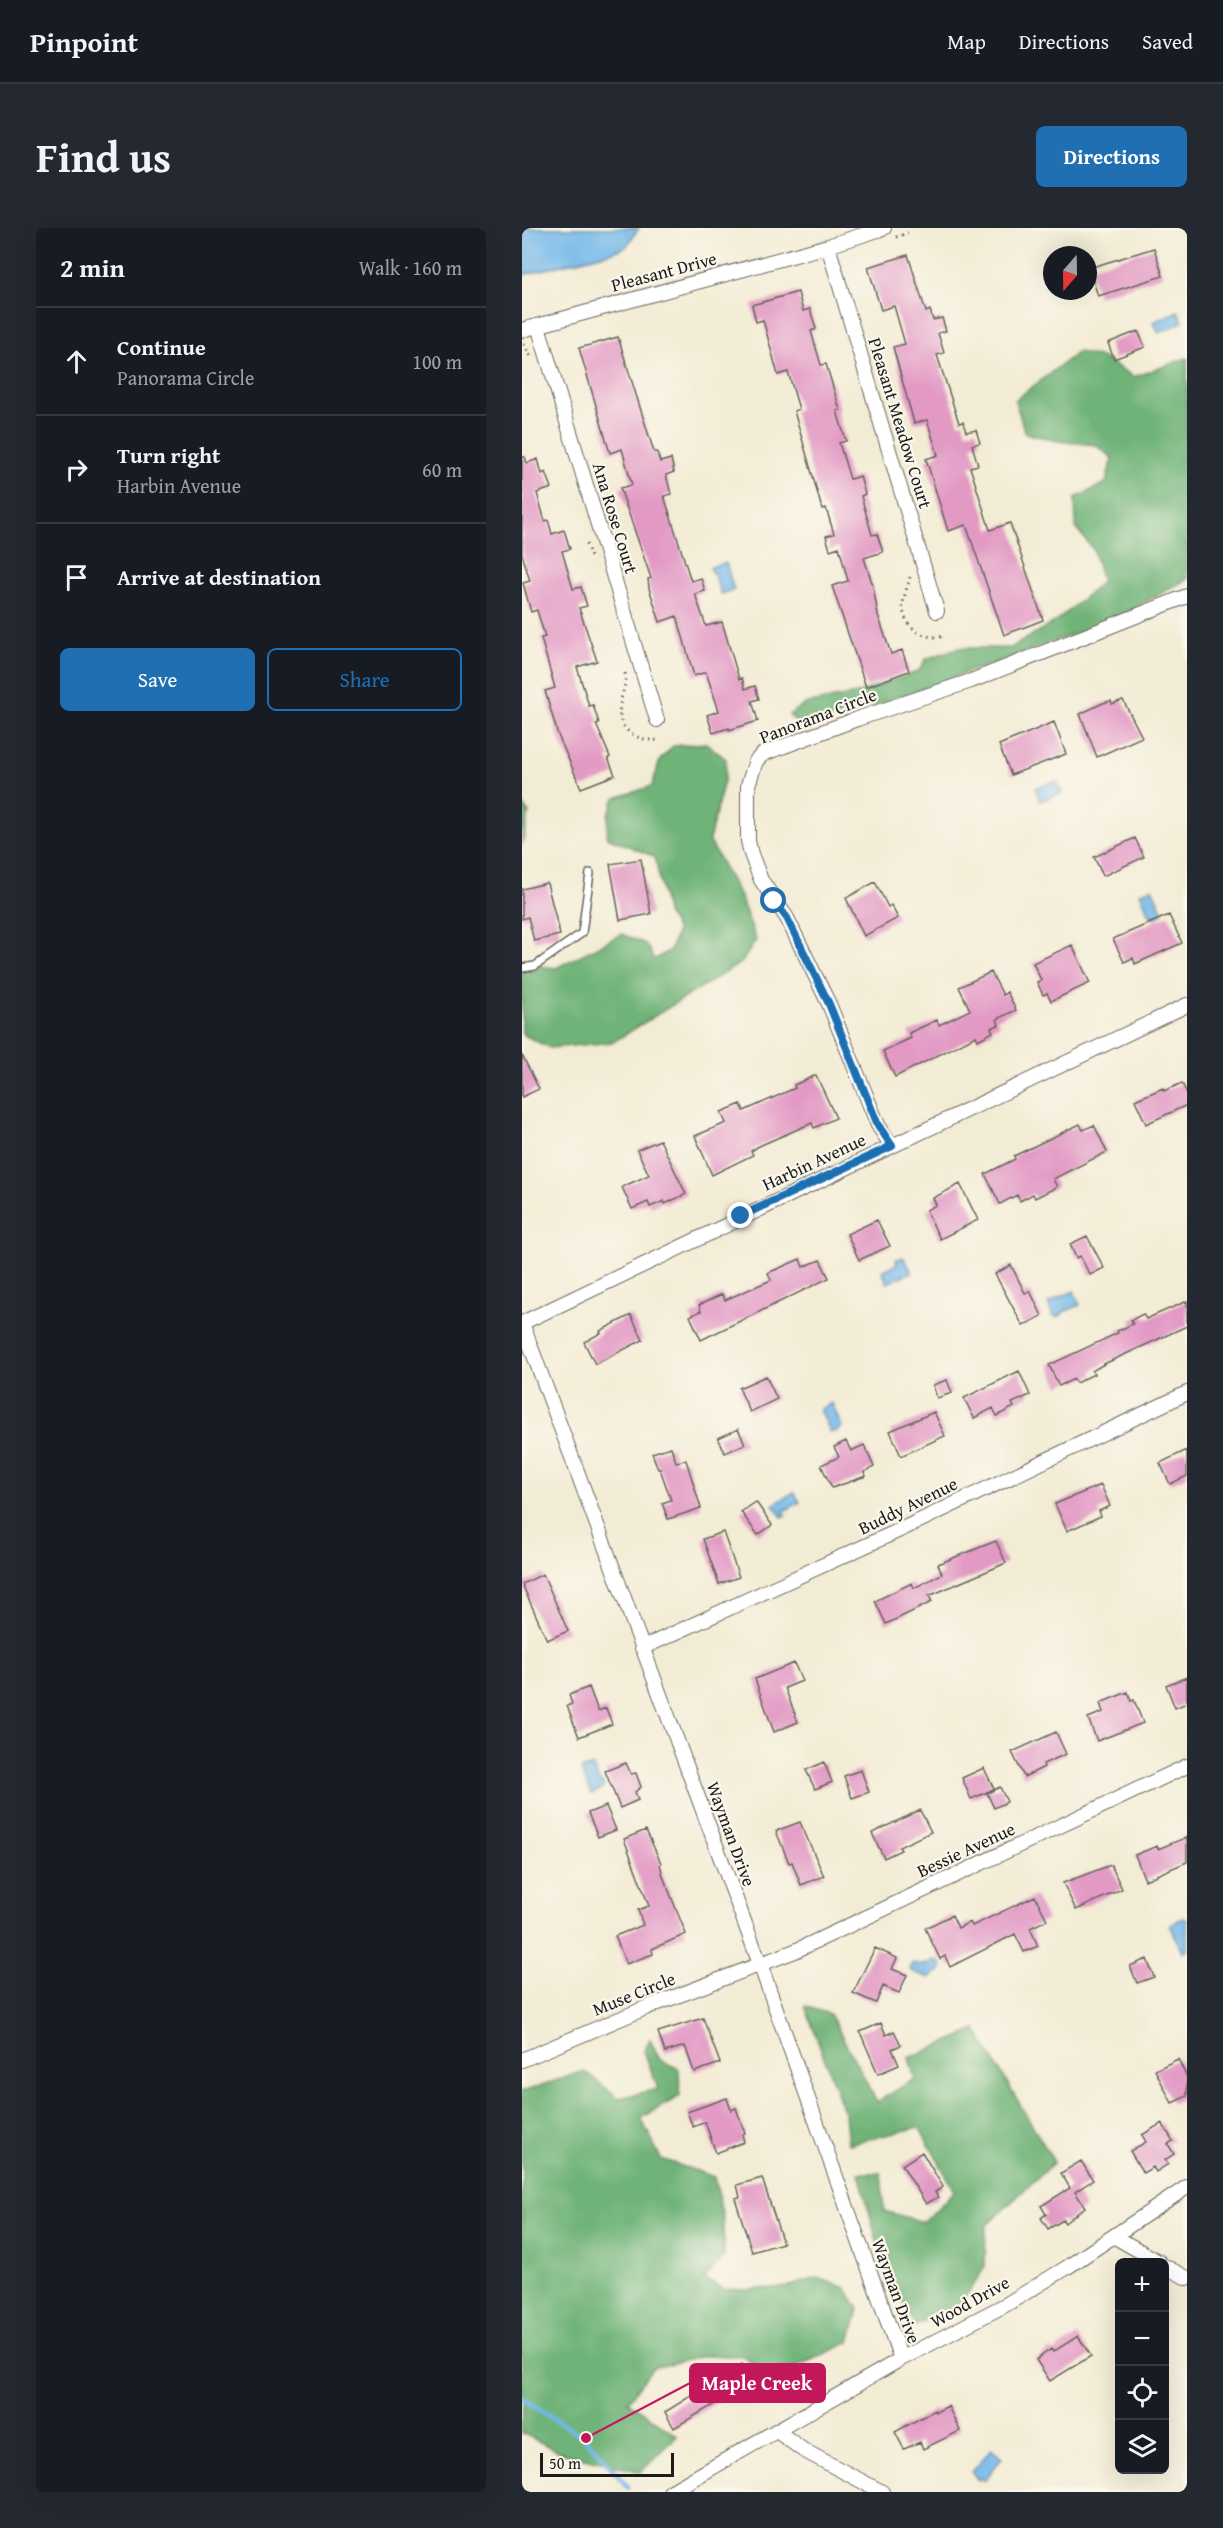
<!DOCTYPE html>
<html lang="en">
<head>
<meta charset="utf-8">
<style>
  body { margin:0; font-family:"Gentium Book Plus",serif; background:#242831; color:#f1f3f6 }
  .controls { position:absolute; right:18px; bottom:18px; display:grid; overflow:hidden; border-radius:9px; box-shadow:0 6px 24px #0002 }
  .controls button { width:54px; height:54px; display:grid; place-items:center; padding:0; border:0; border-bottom:2px solid #363941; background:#171b24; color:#f1f3f6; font:30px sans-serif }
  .compass { position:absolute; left:521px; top:18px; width:54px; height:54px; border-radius:50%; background:#171b24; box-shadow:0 6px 24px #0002; rotate:200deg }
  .scale { position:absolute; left:18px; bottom:15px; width:134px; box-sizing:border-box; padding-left:6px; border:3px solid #1c1c1c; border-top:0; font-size:16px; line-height:21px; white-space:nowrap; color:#1c1c1c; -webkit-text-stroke:4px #fbf7ec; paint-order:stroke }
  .stop { position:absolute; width:18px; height:18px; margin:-14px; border:4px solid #1f6fb2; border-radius:50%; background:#fff }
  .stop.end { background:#1f6fb2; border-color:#fff; box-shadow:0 2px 6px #0008 }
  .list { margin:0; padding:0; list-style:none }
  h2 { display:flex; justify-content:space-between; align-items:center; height:78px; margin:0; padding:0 24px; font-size:26px }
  h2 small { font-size:20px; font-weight:400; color:#9ea1a6 }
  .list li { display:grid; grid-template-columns:39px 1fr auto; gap:18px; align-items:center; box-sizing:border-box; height:108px; padding:0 24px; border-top:2px solid #363941 }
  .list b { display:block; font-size:22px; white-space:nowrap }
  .list p { margin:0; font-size:20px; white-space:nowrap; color:#9ea1a6 }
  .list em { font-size:20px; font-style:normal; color:#9ea1a6 }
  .actions { display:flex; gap:12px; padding:18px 24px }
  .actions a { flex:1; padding:14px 0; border:2px solid #1f6fb2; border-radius:9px; text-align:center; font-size:21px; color:#1f6fb2 }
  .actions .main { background:#1f6fb2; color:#fff }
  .icon { flex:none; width:33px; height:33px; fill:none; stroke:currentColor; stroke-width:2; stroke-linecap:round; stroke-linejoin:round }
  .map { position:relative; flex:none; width:665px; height:2264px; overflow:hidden; border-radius:9px }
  header { display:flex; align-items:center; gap:36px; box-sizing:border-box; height:84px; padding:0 30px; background:#171b24; border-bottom:2px solid #363941 }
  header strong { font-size:28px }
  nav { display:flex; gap:33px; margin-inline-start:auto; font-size:21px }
  .intro { display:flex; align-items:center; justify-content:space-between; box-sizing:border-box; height:144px; padding:0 36px }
  h1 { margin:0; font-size:42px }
  .button { padding:15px 27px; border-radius:9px; background:#1f6fb2; color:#fff; font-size:21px; font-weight:700 }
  main { display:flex; gap:36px; padding:0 36px }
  aside { flex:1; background:#171b24; border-radius:9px; box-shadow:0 6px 24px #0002 }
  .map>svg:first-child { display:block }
  .forest { fill:#70b378; stroke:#46684a; stroke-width:1.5 }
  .water { fill:#73b8e9; stroke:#486a82; stroke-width:1.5 }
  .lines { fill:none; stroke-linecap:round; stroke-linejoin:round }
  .stream { stroke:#73b8e9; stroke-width:5 }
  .building { fill:#e299c4 }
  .service-casing { stroke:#67655d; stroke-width:10 }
  .minor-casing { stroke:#67655d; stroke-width:16 }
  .path { stroke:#67655d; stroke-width:3; stroke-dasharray:1.5 4.5; stroke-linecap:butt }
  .service { stroke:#fff; stroke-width:7 }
  .minor { stroke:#fff; stroke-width:14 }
  .route { stroke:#1f6fb2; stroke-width:8 }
  .labels { text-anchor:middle; stroke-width:4.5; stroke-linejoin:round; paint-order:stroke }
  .street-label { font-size:18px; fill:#1c1c1c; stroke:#fbf7ec }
  .leader { fill:none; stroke:#c2185b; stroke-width:2 }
  .callout-dot { fill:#c2185b; stroke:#fbf7ec; stroke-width:2 }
  .callout { fill:#c2185b; stroke:#c2185b; stroke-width:2 }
  .callout-label { font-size:20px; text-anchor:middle; font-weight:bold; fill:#fff }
</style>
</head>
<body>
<header>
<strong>Pinpoint</strong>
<nav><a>Map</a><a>Directions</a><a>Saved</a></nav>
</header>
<div class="intro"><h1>Find us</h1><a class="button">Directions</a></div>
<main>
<aside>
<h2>2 min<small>Walk · 160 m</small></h2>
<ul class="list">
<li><svg class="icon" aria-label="ahead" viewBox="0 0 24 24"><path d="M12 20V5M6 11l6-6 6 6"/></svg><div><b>Continue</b><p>Panorama Circle</p></div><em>100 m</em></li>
<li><svg class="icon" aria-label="right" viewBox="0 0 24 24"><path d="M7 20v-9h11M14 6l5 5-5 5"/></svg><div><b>Turn right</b><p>Harbin Avenue</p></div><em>60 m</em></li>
<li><svg class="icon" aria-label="arrive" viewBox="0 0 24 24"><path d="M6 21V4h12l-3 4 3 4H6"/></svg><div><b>Arrive at destination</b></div></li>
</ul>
<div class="actions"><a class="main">Save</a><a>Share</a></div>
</aside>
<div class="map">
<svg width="665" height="2264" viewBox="0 0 665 2264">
  <rect width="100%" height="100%" fill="#fbf7ec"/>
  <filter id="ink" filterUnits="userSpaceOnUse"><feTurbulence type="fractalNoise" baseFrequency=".0167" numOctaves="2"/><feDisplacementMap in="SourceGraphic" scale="12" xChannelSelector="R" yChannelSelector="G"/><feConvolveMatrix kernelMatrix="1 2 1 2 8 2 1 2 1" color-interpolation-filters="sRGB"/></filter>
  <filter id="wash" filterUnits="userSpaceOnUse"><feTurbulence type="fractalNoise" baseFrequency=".008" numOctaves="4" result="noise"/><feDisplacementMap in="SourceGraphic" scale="24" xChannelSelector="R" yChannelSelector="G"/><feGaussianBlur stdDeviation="1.35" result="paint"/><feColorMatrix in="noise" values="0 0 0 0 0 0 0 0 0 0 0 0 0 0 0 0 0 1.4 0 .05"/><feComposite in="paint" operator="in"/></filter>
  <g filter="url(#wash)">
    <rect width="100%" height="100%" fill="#f3ecd5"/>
    <!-- forest -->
    <path class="forest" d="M556,124L581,130L612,149L665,130V351L587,394L351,478L280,499L267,487L283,476L334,466L392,445L398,441L404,431L435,420H489L536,392L580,354L571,321L554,300L553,270L584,255L590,230L574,217L536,213L503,205L493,172Z
      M184,515L204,531L203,549L187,612L218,669L234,712L220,734L91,814L28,820L0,806V735L34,740L100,706L124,716L132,732L148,722L155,703L144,684L133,629L85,609L86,587L93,570L130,558L138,532L151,518Z
      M0,575L7,585L0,617Z
      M283,1778L308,1786L355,1874L393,1851L387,1830L454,1802L532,1934L464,1998L463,2039L438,2077L393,2098L360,2032L337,1945H359L362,1983L401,1994L433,1963L397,1899L326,1916L323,1886Z
      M128,1811L138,1832L157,1841L158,1868L119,1890L139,1931L193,1949L201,1991L202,2029L182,2051L201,2061L226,2062L264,2059L296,2050L324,2060L337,2081L328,2114L248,2151L222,2129L187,2127L130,2140L106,2173L155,2208L119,2244L38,2224L0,2205V1864L62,1843L97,1870L136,1861L122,1823Z"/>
    <!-- water -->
    <path class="water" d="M0,0H117L104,19L91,24L0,47Z
      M656,83L661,94L637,105L631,94Z
      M204,335L212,362L199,366L192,345H190L188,339Z
      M535,553L540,565L518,573L513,560Z
      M630,660L641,684L634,690L633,688L629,689L618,665Z
      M381,1029L390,1044L365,1055L360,1043L375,1036L374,1032Z
      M552,1063L558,1077L539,1085L540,1087L534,1089L531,1088L526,1075Z
      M310,1175L320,1199L313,1204H308L298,1181Z
      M272,1264L278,1274L262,1283L264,1287L260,1289L251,1277Z
      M71,1538L78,1555L80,1554L82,1558L81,1561L69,1566L59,1542Z
      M660,1690L665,1692V1723L661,1724L648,1697Z
      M413,1732L419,1734V1742L407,1750L389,1743L388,1739L391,1735L403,1737Z
      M469,2221L480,2230L462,2253L458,2250L456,2252L450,2244Z"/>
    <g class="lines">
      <!-- stream -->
      <path class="stream" d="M0,2171L64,2210L106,2259"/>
    </g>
    <g id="blocks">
      <!-- building -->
      <path class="building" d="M632,20L641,48L576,68L567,40Z
        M386,27L404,84L408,82L411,92L420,90L424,103L416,105L422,125L415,127L437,195L441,194L444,204L454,202L458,215L450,217L456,237L448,239L468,302L488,295L521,392L482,407L444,297L426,303L404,231L416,227L405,192L392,195L371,119L383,116L372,78L359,82L346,39Z
        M276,64L281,83L288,81L294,101L289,103L299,137L304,136L318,182L315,183L324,213L317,215L328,251L338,248L343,266L339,268L350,307L355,306L361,324L342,330L351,358L356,387L369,426L380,422L387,443L344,459L310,358L326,353L317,319L308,322L304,308L312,306L304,280L300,281L291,249L272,183L277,181L266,144L256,147L241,92L234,94L230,77Z
        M616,103L623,119L592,131L586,115Z
        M96,109L132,224H135L138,234L149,231L152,244L144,247L149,266L142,268L169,353L179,350L183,363L173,366L184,398L200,394L217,451L220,450L223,461L233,458L237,471L230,473L236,493L207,502V500L191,505L185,487L197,483L184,444L172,448L155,388L138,394L127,360L126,351L129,350L98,260L110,257L100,221L88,225L57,120Z
        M0,229H3L5,235L16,231L20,246L24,244L30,260L15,265L23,293L26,292L30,306L42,302L48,321L40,323L51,361L59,359L65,378L57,380L75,433L55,439L67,478L71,477L77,495L74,496L88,529L86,530L93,547L59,560L36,507L23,463L33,460L19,410L23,409L15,382L9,384L1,355L8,353L0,326Z
        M601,472L620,509L575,529L558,486L581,475L589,473L590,476Z
        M532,494L544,526L489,547L477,517Z
        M613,610L622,629L581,648L572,629Z
        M119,631L129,686L98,692L88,636Z
        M353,654L366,679L369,677L376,690L342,708L324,670Z
        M25,655L38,707L12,713L6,689L0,691V661Z
        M647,687L660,715L613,736L611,730L602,734L591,711Z
        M550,717L568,755L529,773L525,765L521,767L515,754L519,752L511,735Z
        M469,744L481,767L485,764L494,782L475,791L477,797L469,800L471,804L456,812L454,808L373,849L361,823L389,810L387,805L415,792L417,797L448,782L437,759Z
        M0,827L17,861L0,869Z
        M294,847L314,890L292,900L290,895L237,918L229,923L231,927L190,947L173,908L204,895L199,884L219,876L222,883L273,860L272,857Z
        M660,855L665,866V877L624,896L613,872L641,860L642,863Z
        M558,896L561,902L572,897L585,924L531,951L535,959L513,970L511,966L498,973L495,967L478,976L463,946L493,931L492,928Z
        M138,912L164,966L143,976L142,973L128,979L126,974L110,981L100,959L127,947L115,922Z
        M438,956L456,992L418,1011L404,982L414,977L411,970Z
        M355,992L368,1018L337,1032L325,1006Z
        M565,1008L582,1040L568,1047L558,1028L554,1030L548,1016Z
        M278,1031L281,1039L298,1032L307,1050L179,1112L168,1088L179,1083L177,1077L200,1066L203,1072L249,1052L246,1045Z
        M489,1037L503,1065L508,1063L520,1088L501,1098L473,1046Z
        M665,1073V1098L582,1136L570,1143L572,1146L554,1155L552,1151L537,1158L527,1137L596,1105L595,1103L611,1096L609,1092L621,1086L624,1091Z
        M109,1087L121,1112L73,1136L62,1114L79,1105L78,1103Z
        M497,1143L508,1167L490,1175L492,1179L475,1188L471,1180L452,1190L442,1170Z
        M244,1148L255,1171L228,1184L217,1160Z
        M425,1152L430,1165L415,1170L411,1157Z
        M412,1184L423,1208L379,1228L368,1203Z
        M216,1201L223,1216L203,1225L196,1210Z
        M324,1213L329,1223L342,1217L352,1239L342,1244L344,1248L310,1260L299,1237L317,1229L312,1219Z
        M149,1219L154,1234L164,1232L179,1280L146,1291L140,1275L149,1272L138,1241H136L130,1225Z
        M665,1222V1248L648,1256L638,1235Z
        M579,1257L588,1278L577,1283L579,1288L545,1303L533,1276Z
        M234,1274L250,1297L236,1307L219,1284Z
        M201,1304L217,1349L197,1356L181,1311Z
        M474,1313L484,1335L407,1368L410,1374L364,1396L353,1373L390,1355L392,1360L420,1346L416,1336Z
        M21,1346L46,1403L25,1412L0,1356Z
        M272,1435L280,1453L263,1460L276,1494L252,1504L233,1451Z
        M665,1449V1475L653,1480L644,1457Z
        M67,1459L76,1483L84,1480L90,1496L57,1509L45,1478L50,1476L47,1467Z
        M606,1464L609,1473L612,1472L621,1495L575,1513L566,1490L581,1484L578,1475Z
        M534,1504L544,1526L521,1536L522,1539L502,1549L490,1524Z
        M302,1534L310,1554L293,1561L284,1542Z
        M104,1535L109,1546L114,1545L119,1559L113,1564L116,1572L98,1580L83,1543Z
        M462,1540L472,1561L449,1571L440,1550Z
        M339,1542L347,1564L330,1570L322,1548Z
        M478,1559L485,1574L472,1580L465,1565Z
        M84,1578L94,1602L76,1609L66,1585Z
        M398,1582L409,1604L377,1619L379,1622L362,1630L350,1605Z
        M278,1594L302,1648L279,1657L270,1634L267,1635L254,1603Z
        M124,1602L139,1635L138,1636L141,1648L164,1706L130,1721L131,1726L104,1736L93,1708L121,1697L116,1682L127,1678L102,1611Z
        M665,1609V1634L623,1652L613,1627L635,1618L636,1621Z
        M589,1637L600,1661L554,1682L541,1655Z
        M513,1668L525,1692L508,1700L516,1718L502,1724L493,1706L428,1739L423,1728L418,1731L403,1700L430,1687L436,1700L448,1694L450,1698Z
        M353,1720L375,1730L370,1741L385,1747L377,1765L361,1758L354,1775L331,1765Z
        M625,1731L632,1749L615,1755L608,1738Z
        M181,1790L198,1835L172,1844L163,1818L143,1824L136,1804Z
        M359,1795L364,1807L372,1803L379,1817L370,1821L377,1837L356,1846L338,1804Z
        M656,1831L665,1849V1868L650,1875L633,1842Z
        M205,1870L209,1882L214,1880L223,1905L220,1906L222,1914L194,1925L183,1894L171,1899L165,1884Z
        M640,1895L651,1913L646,1916L652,1926L643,1932L646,1936L634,1944L631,1939L621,1945L608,1923L624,1914L620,1907Z
        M400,1924L421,1959L413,1964L416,1969L404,1976L380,1937Z
        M559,1933L571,1952L553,1964L563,1979L543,1995L541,1992L526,2001L519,1990L524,1986L519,1978L548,1960L539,1945Z
        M240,1950L261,2015L230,2024L213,1970L218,1969L215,1957Z
        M556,2108L569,2128L528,2153L514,2132L529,2121L531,2124Z
        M220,2136L236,2162L215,2174L210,2166L152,2200L143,2184Z
        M426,2178L438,2203L401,2221L398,2214L382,2221L373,2204L413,2182L414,2184Z"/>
    </g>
  </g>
  <g filter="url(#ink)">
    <use href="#blocks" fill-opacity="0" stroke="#67655d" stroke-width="1.5"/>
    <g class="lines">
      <defs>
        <path id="service" d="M0,740L13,738L60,705L68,645"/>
        <path id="minor" d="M306,18L415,383
          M16,98L135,492
          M0,102L306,18L362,0
          M370,918L356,897L307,776L265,690L239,652L229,626L226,613V557L234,533L241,526L335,491L449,453L665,368
          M120,1420L378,1302L665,1165
          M0,1832L126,1779L273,1723L665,1538
          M593,2009L637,2034
          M642,2038L665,2050
          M379,2131L238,1736L0,1095C221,987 443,882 665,777
          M255,2203L281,2222L360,2264
          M148,2264L379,2131L485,2076L544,2040L665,1959"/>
      </defs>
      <!-- service casing -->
      <use href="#service" class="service-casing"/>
      <!-- minor casing -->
      <use href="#minor" class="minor-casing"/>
      <!-- path -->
      <path class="path" d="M374,9L386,5
        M2,116L9,129
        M64,316L69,329
        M388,349C386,358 381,369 381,378C381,400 404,413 422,408
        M103,445C105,457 99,466 98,478C94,503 117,514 138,512"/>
      <!-- service -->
      <use href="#service" class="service"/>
      <!-- minor -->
      <use href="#minor" class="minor"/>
    </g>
  </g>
  <g class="lines" filter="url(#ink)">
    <!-- route -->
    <path class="route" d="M219,988L370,918L356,897L307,776L265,690L252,673"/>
  </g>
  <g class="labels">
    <!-- street labels -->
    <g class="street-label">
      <text transform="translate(142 44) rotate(-15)" y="6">Pleasant Drive</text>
      <text transform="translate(378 195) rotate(73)" y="6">Pleasant Meadow Court</text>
      <text transform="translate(93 290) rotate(73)" y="6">Ana Rose Court</text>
      <text transform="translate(296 488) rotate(-21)" y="6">Panorama Circle</text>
      <text transform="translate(292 934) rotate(-25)" y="6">Harbin Avenue</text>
      <text transform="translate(386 1278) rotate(-26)" y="6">Buddy Avenue</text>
      <text transform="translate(209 1606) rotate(70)" y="6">Wayman Drive</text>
      <text transform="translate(444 1622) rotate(-25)" y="6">Bessie Avenue</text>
      <text transform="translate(112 1766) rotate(-22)" y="6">Muse Circle</text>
      <text transform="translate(374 2063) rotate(70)" y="6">Wayman Drive</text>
      <text transform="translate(448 2074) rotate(-29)" y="6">Wood Drive</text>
    </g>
  </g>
  <!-- callouts -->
  <path class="leader" d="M64 2210L168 2155"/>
  <circle class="callout-dot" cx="64" cy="2210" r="6"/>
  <rect class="callout" x="168" y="2136" width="135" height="38" rx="6"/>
  <g class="callout-label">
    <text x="235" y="2162">Maple Creek</text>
  </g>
</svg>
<div class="controls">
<button>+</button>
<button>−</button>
<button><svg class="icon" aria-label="locate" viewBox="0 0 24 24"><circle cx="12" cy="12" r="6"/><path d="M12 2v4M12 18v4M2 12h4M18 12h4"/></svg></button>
<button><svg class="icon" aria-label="layers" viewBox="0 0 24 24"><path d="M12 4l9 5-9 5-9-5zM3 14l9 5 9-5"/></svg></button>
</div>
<svg class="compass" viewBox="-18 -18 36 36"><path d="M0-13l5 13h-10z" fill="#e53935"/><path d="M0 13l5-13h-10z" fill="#9ea1a6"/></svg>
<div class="scale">50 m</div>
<div class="stop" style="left:252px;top:673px"></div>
<div class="stop end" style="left:219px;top:988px"></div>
</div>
</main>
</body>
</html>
